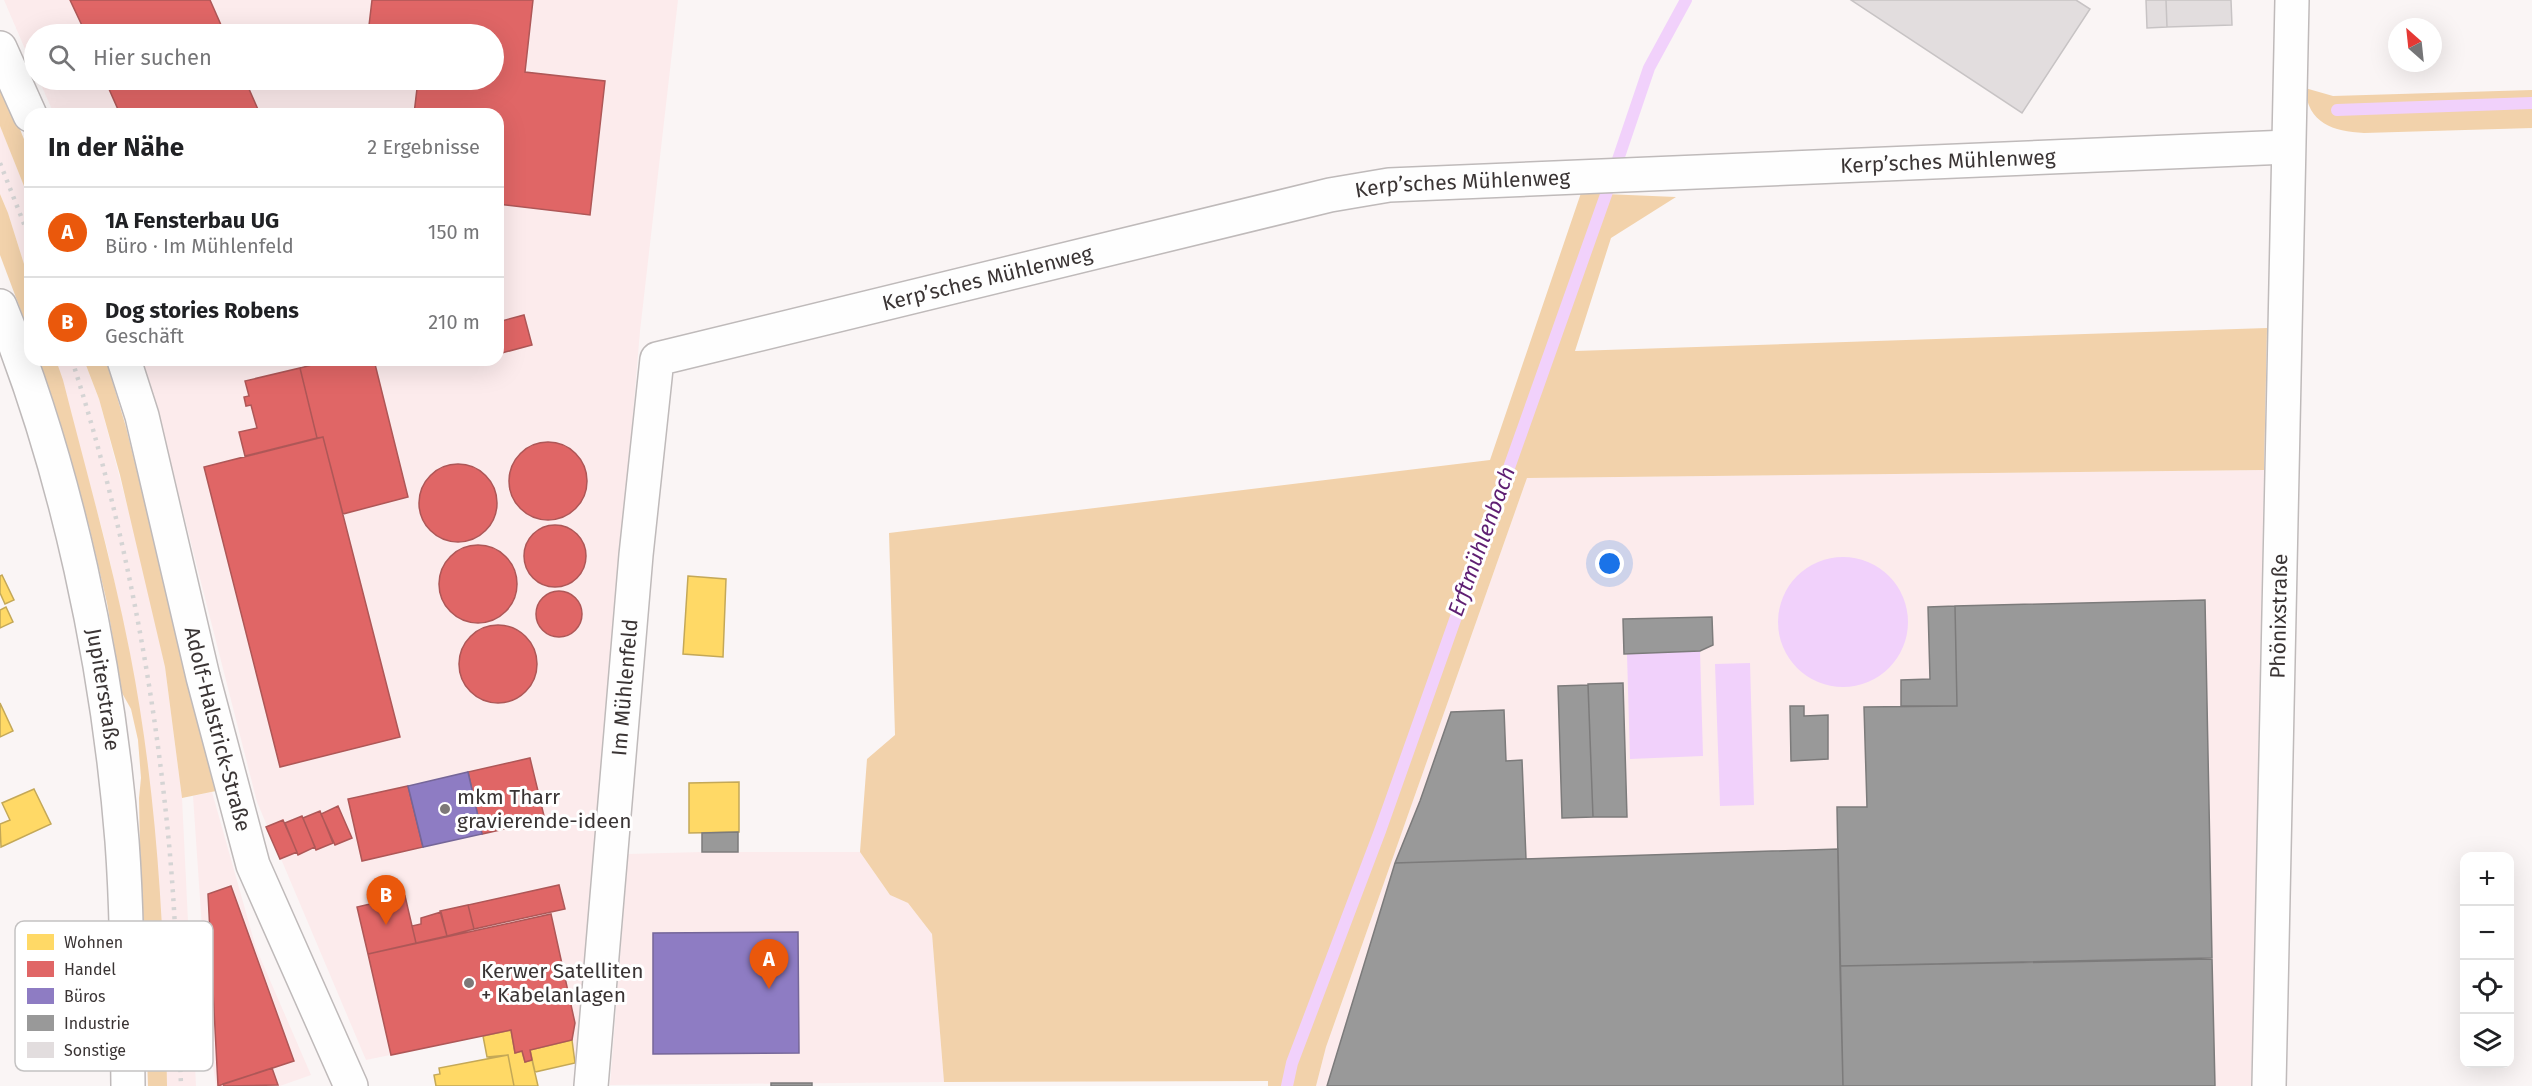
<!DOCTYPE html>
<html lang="de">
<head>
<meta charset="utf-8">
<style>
  body { margin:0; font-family:"Fira Sans",sans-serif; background:#f2f2f2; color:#202124 }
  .controls { position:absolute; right:18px; bottom:18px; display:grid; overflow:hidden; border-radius:12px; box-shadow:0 6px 24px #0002 }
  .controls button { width:54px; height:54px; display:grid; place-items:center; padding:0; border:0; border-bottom:2px solid #e0e0e0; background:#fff; color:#202124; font:30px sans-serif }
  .compass { position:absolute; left:2388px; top:18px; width:54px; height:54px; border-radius:50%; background:#fff; box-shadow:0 6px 24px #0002; rotate:333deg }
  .you { position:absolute; left:1610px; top:564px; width:21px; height:21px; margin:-15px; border:4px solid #fff; border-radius:50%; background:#1a73e8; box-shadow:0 0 0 9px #1a73e833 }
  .badge { display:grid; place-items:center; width:39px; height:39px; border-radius:50%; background:#ea580c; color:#fff; font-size:20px; font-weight:700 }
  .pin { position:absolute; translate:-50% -50px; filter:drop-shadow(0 2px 3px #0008) }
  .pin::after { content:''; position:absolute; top:32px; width:21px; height:18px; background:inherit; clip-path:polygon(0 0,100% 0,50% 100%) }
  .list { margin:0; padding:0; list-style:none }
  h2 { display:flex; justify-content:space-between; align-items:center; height:78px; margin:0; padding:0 24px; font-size:26px }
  h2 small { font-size:20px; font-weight:400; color:#757577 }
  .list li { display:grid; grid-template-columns:39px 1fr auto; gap:18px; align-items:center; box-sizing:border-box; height:90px; padding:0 24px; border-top:2px solid #e0e0e0 }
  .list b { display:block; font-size:22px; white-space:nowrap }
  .list p { margin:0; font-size:20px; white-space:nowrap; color:#757577 }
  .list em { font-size:20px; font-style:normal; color:#757577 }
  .icon { flex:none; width:33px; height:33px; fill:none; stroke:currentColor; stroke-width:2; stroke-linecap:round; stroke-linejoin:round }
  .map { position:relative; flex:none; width:2532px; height:1086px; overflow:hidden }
  .search { position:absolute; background:#fff; box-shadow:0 6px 24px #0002; left:24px; top:24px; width:480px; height:66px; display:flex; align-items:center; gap:15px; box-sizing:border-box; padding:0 21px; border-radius:33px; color:#757577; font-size:22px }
  .panel { position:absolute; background:#fff; box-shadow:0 6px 24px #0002; left:24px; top:108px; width:480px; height:258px; border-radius:18px }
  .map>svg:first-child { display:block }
  .built { fill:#fcebec }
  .green { fill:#f2d2ab }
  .water { fill:#f1d1fb }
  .homes { fill:#ffd966; stroke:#c4a857; stroke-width:1.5 }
  .shops { fill:#e06666; stroke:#ae5757; stroke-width:1.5 }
  .offices { fill:#8e7cc3; stroke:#756698; stroke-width:1.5 }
  .industry { fill:#999; stroke:#7c7b7b; stroke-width:1.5 }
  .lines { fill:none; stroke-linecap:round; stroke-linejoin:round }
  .stream { stroke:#f1d1fb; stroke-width:12 }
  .building { fill:#e2ddde; stroke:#c7c3c4; stroke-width:1.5 }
  .minor-casing { stroke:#bfbaba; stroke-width:36 }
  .minor { stroke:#fefefe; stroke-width:33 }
  .rail { stroke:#d5d4d4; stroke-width:4.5; stroke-dasharray:3 6; stroke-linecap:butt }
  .poi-dot { fill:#7d7878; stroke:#fff; stroke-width:2 }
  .labels { text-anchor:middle; stroke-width:6; stroke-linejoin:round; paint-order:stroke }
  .street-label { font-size:21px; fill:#3a3434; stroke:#fff }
  .poi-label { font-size:21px; fill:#3a3434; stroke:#fff; text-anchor:start }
  .water-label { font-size:22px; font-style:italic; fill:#5e1e72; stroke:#fff }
  .key { fill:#fff; stroke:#c4c2c2; stroke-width:1.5 }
  .key-label { font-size:16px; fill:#3a3434 }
</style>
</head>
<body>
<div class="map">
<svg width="2532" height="1086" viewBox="0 0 2532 1086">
  <rect width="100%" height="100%" fill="#faf5f5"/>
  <!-- built -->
  <path class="built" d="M4,0H678L640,331L578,1063L535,1072L532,1060L510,1030L366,1060L257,802L153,394L142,360H498V114H54L39,80H494V34H34V70Z
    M0,126L30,201V283L8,213L0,194Z
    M56,360H84L99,399L141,558L165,667L182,798L196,1086H167L166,1034L130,654L107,548Z
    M2264,470L2251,1086H1316L1326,1047L1527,478Z
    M212,792L256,948L311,1075L280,1086H216L210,1046L193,796Z
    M702,852H860L890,895L908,903L932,934L944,1082L610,1085L628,854Z"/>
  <!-- green -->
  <path class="green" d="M0,80L30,154V201L0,126Z
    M2305,88L2333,96L2532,90V128L2364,133C2333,131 2308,124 2305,88Z
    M1581,193L1676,197L1611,238L1575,351L2267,328L2264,470L1527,478L1326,1047L1316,1086H1268V1081L944,1082L932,934L908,903L890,895L860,852L867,759L895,735L889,533L1490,460Z
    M0,194L8,213L30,283V335L0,255Z
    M39,360H56L63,380C86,471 112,561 130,653C158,796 165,941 167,1086H148L140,849L139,798L141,778L138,740L131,709L122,693L107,603L89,526L68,449Z
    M84,360H106L126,427L216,791L182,798L165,667L120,475L99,399Z"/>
  <!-- water -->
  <path class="water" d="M1778 622a65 65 0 1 1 130 0a65 65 0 1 1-130 0Z
    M1700,651L1703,756L1630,759L1627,654Z
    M1750,663L1754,805L1720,806L1715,664Z"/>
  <!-- homes -->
  <path class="homes" d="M2,575L14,600L5,604L0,593V576Z
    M688,576L726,579L723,657L683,654Z
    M6,607L13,622L0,628V610Z
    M0,703L13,731L0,737Z
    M739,782V832L689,833V783Z
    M34,789L51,824L1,847L0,824L10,820L2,803Z
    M511,1030L515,1053L522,1051L525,1062L532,1060L538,1086H514L508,1055L487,1057L483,1036Z
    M572,1040L575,1063L535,1072L530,1050Z
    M508,1055L514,1086H436L434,1075L440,1074L439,1068Z"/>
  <!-- shops -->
  <path class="shops" d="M70,0H210L225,34H86Z
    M372,0H533L525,72L605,81L590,215L498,204V114H414L418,80H494V34H368Z
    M105,80H245L260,114H120Z
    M524,315L532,345L498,354V322Z
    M331,360H374L408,497L343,514L323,437L317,438L300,368Z
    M300,368L317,438L245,456L239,432L257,428L251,405L246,406L244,397L249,396L245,381Z
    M323,437L400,737L280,767L204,467Z
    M509 481a39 39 0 1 1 78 0a39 39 0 1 1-78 0Z
    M419 503a39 39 0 1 1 78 0a39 39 0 1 1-78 0Z
    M524 556a31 31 0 1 1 62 0a31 31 0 1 1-62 0Z
    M439 584a39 39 0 1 1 78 0a39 39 0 1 1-78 0Z
    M536 614a23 23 0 1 1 46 0a23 23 0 1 1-46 0Z
    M459 664a39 39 0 1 1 78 0a39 39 0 1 1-78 0Z
    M530,758L545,820L482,834L468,772Z
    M408,786L423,847L362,861L348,799Z
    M338,806L352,838L335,845L321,814Z
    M320,811L333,843L316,850L303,818Z
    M302,816L315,847L298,855L285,823Z
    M283,820L297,852L280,859L266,827Z
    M559,885L565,909L474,929L468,905Z
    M231,886L294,1061L218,1086L208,894Z
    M405,896L416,943L368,954L357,907Z
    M468,905L474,929L447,936L440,911Z
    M441,912L447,936L416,943L412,926L421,924V918Z
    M551,914L575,1023L572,1040L530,1050L532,1060L525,1062L522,1051L515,1053L511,1030L391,1055L368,954Z
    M272,1068L278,1085L224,1086L223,1084Z"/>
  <!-- offices -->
  <path class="offices" d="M468,772L482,834L423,847L408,786Z
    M798,932L799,1053L653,1054V933Z"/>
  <!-- industry -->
  <path class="industry" d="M2205,600L2212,958L1840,966L1837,807H1867L1864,707L1957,706L1955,606Z
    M1955,606L1957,706H1901V680L1930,679L1928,607Z
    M1712,617L1713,645L1700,651L1624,654L1623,619Z
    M1623,683L1627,817H1593L1588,684Z
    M1588,685L1593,817L1562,818L1558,686Z
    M1790,706H1804V716L1828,715V759L1791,761Z
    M1504,710L1506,761L1522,760L1526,859L1395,863L1420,801L1451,712Z
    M738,832V852H702V833Z
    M1838,849L1843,1086H1327L1395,863Z
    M2212,959L2215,1086H1843L1840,966Z
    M771,1083H812V1086H771Z"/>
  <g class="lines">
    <!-- stream -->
    <path class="stream" d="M2337,110L2532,103
      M1287,1086L1292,1063L1380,831L1608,189L1649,68L1686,0"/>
  </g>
  <!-- building -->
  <path class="building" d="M1851,0H2076L2090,9L2022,113Z
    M2146,0H2166L2167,27L2147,28Z
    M2166,0H2231L2232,25L2167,27Z"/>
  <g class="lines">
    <defs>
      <g id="minor">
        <path d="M0,48L30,115"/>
        <path id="s1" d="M0,306C67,470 108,665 122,841C128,922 127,1004 128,1086"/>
        <path id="s2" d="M124,360L142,416L203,677L253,865L351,1086"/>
        <path id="s3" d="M591,1086L636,555L657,359L1330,195L1389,185L2288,147"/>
        <path id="s4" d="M2269,1086L2292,0"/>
      </g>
    </defs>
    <!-- minor casing -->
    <use href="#minor" class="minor-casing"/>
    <!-- minor -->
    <use href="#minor" class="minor"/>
    <!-- rail -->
    <path class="rail" d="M0,163L30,239
      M72,360C119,506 150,661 166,814C176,904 178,995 181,1086"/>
  </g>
  <!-- markers -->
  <g class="poi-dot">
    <circle cx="445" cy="809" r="6"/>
    <circle cx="469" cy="983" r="6"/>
  </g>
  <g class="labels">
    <!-- street labels -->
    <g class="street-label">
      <text dy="7" stroke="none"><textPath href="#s3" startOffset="2042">Kerp’sches Mühlenweg</textPath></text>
      <text dy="7" stroke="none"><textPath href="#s3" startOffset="1556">Kerp’sches Mühlenweg</textPath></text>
      <text dy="7" stroke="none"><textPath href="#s3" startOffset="1070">Kerp’sches Mühlenweg</textPath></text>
      <text dy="7" stroke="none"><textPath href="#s4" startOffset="470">Phönixstraße</textPath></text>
      <text dy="7" stroke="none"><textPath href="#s3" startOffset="400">Im Mühlenfeld</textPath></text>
      <text dy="7" stroke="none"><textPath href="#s1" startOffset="398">Jupiterstraße</textPath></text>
      <text dy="7" stroke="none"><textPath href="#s2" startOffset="381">Adolf-Halstrick-Straße</textPath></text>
    </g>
    <!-- poi labels -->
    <g class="poi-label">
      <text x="457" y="804">mkm Tharr<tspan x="457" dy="24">gravierende-ideen</tspan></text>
      <text x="481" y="978">Kerwer Satelliten<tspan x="481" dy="24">+ Kabelanlagen</tspan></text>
    </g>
    <!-- water labels -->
    <g class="water-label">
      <text transform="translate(1481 541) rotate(-70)" y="8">Erftmühlenbach</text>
    </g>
  </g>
  <!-- legend -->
  <rect x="15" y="921" width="198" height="150" rx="9" class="key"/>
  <rect x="27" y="934" width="27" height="16" fill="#ffd966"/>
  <rect x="27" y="961" width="27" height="16" fill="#e06666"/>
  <rect x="27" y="988" width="27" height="16" fill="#8e7cc3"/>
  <rect x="27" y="1015" width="27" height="16" fill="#999"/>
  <rect x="27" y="1042" width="27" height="16" fill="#e2ddde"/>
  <g class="key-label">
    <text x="64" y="948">Wohnen</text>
    <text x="64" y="975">Handel</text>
    <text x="64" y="1002">Büros</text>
    <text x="64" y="1029">Industrie</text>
    <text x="64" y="1056">Sonstige</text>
  </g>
</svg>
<div class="controls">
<button>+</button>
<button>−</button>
<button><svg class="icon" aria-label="locate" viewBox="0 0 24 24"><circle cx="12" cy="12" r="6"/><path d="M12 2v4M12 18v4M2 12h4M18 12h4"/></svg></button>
<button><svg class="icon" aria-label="layers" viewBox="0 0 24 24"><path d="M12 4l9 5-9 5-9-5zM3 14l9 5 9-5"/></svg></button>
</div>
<svg class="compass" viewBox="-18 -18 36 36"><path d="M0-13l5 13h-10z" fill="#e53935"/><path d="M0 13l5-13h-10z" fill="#757577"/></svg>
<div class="you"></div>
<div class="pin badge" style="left:769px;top:989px">A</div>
<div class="pin badge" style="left:386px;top:925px">B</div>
<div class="search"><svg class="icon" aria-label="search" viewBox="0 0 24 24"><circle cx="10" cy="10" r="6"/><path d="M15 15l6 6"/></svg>Hier suchen</div>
<section class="panel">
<h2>In der Nähe<small>2 Ergebnisse</small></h2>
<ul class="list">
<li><span class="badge">A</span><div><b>1A Fensterbau UG</b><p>Büro · Im Mühlenfeld</p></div><em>150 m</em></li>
<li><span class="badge">B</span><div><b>Dog stories Robens</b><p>Geschäft</p></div><em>210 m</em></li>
</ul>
</section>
</div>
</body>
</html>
